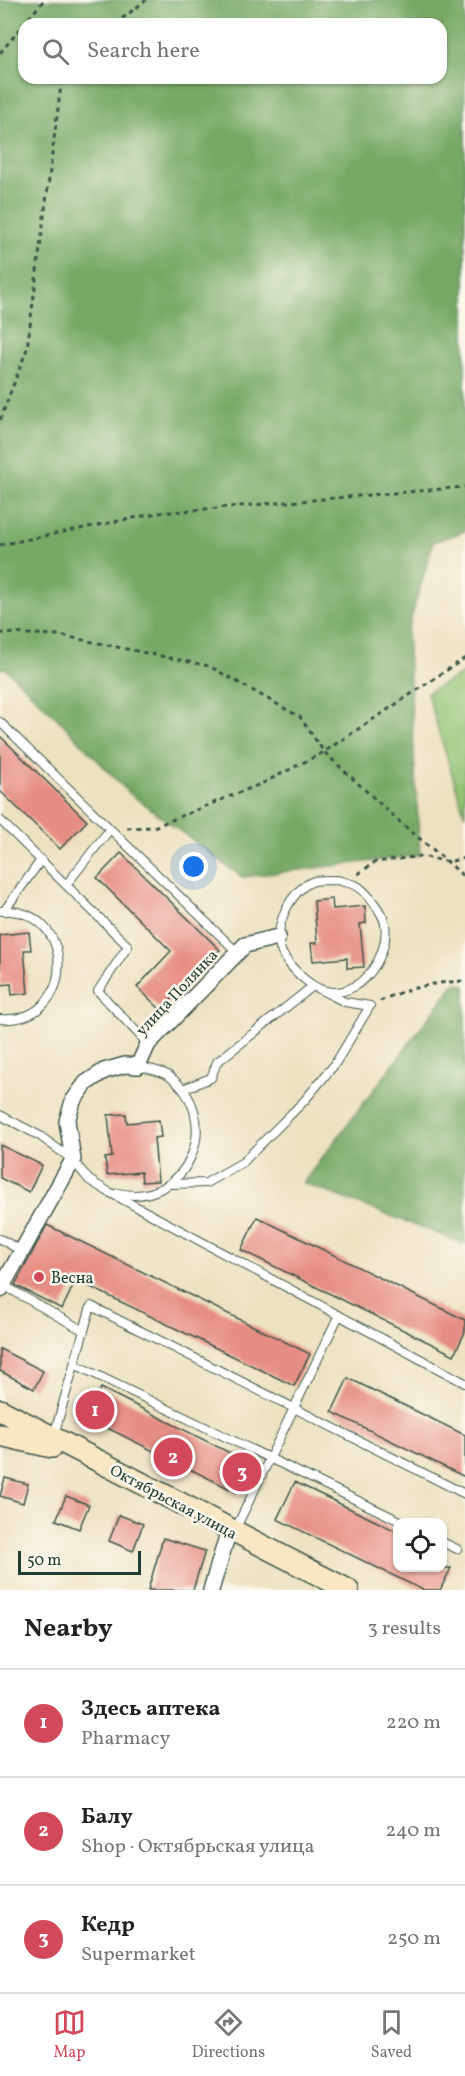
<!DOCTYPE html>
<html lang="en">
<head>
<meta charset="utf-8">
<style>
  body { margin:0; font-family:Vollkorn,serif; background:#f6f6f6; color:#222 }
  .controls { position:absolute; right:18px; bottom:18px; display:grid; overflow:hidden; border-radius:12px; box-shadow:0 2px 4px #0004 }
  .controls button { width:54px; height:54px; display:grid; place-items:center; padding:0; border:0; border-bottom:2px solid #e0e0e0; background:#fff; color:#222; font:30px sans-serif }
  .scale { position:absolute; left:18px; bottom:15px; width:123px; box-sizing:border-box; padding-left:6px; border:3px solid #1f3d34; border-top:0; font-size:16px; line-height:21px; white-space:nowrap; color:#1f3d34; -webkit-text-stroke:4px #fbf7ec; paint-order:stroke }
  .you { position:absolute; left:194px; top:867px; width:21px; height:21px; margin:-15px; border:4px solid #fff; border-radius:50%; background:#1a73e8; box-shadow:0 0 0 9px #1a73e833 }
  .badge { display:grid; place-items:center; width:39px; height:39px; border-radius:50%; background:#d1495b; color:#fff; font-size:20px; font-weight:700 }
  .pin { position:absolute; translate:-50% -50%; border:3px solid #fff; box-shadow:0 2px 6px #0006 }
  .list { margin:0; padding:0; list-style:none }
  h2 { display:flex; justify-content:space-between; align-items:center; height:78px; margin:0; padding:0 24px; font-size:26px }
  h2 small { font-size:20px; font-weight:400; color:#767676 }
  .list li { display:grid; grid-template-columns:39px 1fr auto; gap:18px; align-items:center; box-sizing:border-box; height:108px; padding:0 24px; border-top:2px solid #e0e0e0 }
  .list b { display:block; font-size:22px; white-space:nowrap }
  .list p { margin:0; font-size:20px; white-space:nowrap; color:#767676 }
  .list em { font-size:20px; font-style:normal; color:#767676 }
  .icon { flex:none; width:33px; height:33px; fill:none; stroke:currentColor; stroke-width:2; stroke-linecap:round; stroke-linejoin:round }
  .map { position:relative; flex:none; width:465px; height:1590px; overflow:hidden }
  .search { position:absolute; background:#fff; box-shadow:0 2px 4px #0004; left:18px; right:18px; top:18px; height:66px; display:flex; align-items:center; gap:15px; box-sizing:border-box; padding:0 21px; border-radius:18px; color:#767676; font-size:22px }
  .sheet { height:402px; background:#fff }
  nav { display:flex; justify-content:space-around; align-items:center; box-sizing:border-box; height:84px; border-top:2px solid #e0e0e0; background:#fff; font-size:16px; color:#767676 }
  nav a { display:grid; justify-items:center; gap:3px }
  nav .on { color:#d1495b }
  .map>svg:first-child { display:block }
  .green { fill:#93c373; stroke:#598054; stroke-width:1.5 }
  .forest { fill:#76a965; stroke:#4a734c; stroke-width:1.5; fill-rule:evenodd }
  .building { fill:#e78e84 }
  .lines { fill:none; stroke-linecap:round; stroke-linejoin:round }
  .lane-casing { stroke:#3e5649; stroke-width:10 }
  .street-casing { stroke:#3e5649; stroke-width:18 }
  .secondary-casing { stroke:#3e5649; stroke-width:24 }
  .path { stroke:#3e5649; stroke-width:3; stroke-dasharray:4.5 4.5; stroke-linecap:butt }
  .lane { stroke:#fff; stroke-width:8 }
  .street { stroke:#fff; stroke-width:15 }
  .secondary { stroke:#f9e7c3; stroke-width:21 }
  .poi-dot { fill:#d1495b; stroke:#fbf7ec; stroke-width:2 }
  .labels { text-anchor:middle; stroke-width:5; stroke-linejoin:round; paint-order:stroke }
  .street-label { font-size:16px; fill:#1f3d34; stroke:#fbf7ec }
  .poi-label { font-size:16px; fill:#1f3d34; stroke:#fbf7ec; text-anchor:start }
</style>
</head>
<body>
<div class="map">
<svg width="465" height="1590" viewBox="0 0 465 1590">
  <rect width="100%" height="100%" fill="#fbf7ec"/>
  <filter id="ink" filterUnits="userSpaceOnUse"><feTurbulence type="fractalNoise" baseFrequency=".0167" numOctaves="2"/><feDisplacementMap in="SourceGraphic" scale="12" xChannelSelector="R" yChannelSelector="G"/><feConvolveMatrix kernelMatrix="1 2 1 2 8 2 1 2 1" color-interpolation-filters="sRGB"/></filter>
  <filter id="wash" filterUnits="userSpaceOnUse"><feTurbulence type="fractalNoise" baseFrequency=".008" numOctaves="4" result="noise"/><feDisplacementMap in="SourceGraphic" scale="24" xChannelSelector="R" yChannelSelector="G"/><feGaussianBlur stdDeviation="1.35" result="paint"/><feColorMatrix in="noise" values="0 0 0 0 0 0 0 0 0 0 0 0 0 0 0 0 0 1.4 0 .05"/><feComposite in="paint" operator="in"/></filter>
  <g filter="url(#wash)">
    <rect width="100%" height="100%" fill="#ece1c0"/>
    <!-- green -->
    <path class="green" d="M465,672V816L427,693Z"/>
    <!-- forest -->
    <path class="forest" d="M0,0H465V531L433,542L407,633L420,855L242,877L129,793L65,726L5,668L0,669ZM24,24H441V78H24Z
      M455,983L465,985V1244L303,1183Z"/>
    <g id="blocks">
      <!-- building -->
      <path class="building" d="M0,736L87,821L60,849L0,791Z
        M121,853L220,950L161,1010L137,987L171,951L97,878Z
        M332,899L333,909L365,906L366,923L360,924L364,967L347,968V958L313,961L311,943H317L314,901Z
        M29,932L31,950H24L28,993L12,995L11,984L0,985V935Z
        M126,1114L127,1123L159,1120L161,1137L154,1138L158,1181L142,1182L141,1172L107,1175L105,1158L112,1157L108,1115Z
        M0,1145L42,1165L29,1192L0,1178Z
        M257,1217L465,1320V1332L454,1355L241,1250Z
        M47,1225L310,1354L294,1386L76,1280L62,1309L15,1285Z
        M0,1349L43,1371L34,1389L0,1371Z
        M348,1378L465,1435V1477L332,1412Z
        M101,1388L250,1463L236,1492L87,1418Z
        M5,1478L28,1484L23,1503L0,1496Z
        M295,1482L398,1532V1568H451L440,1590H423L277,1519Z
        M66,1496L89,1505L79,1529L56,1520Z
        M119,1515L143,1524L133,1551L109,1541Z
        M163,1538L205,1551L193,1590H148Z"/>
    </g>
  </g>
  <g filter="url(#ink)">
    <use href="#blocks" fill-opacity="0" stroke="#3e5649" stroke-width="1.5"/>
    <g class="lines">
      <defs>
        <path id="lane" d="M0,722L238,953
          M0,820L128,946L98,991L148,1044
          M337,880C343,882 349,883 355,885C365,889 383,913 385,924C390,953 364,994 332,992C313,991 295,972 285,958C268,936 289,889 314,881C321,880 330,880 337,880Z
          M66,885L110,829
          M0,911C78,906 78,1025 0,1019
          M4,911L41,860
          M0,1115L40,1136L73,1160L89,1180L107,1191L465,1383
          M169,1184L206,1183L243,1162L304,1101L335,1064L370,1006L345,1002L313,986L217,1062L211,1078L183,1089
          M118,1193C188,1209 226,1118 169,1076C161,1071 148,1069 138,1066
          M0,1239L22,1251
          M3,1285L84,1331
          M74,1364L402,1522
          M54,1435L91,1306L465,1494
          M235,1530L339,1315
          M442,1542L457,1549"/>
        <path id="street" d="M0,1290L73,1160L67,1121L73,1101L86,1083L104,1071L125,1065L138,1066L148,1044L245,945L278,937
          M211,1590L229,1530"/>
        <path id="secondary" d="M0,1410L348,1590
          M0,1435L52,1447"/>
      </defs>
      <!-- lane casing -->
      <use href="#lane" class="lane-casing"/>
      <!-- street casing -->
      <use href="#street" class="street-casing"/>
      <!-- secondary casing -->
      <use href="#secondary" class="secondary-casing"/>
      <!-- path -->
      <path class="path" d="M115,24L146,0
        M0,53L44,0
        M0,420L27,349L61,85L67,78
        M0,545L158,513L465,487
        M0,633L59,635L209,666L300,717L324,752L402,824L448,862L465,878
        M127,828L154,827L263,783L324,752L465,658
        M358,874L375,862L422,856L448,862L465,858
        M380,1001C408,988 435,982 465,981"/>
      <!-- lane -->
      <use href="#lane" class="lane"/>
      <!-- street -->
      <use href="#street" class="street"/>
      <!-- secondary -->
      <use href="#secondary" class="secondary"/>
    </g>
  </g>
  <!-- markers -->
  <circle class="poi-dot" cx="39" cy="1277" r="6"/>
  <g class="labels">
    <!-- street labels -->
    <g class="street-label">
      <text transform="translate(176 992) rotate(-47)" y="6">улица Полянка</text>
      <text transform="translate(174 1501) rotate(28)" y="6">Октябрьская улица</text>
    </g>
    <!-- poi labels -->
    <g class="poi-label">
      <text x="51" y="1283">Весна</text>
    </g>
  </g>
</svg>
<div class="controls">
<button><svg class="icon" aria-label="locate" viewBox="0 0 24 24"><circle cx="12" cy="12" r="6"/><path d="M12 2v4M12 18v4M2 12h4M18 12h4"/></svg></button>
</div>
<div class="scale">50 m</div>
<div class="you"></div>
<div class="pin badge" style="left:95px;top:1410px">1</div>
<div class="pin badge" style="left:173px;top:1457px">2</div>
<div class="pin badge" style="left:242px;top:1472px">3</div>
<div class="search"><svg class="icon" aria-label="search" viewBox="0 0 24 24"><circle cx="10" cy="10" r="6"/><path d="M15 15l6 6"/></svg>Search here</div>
</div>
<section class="sheet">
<h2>Nearby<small>3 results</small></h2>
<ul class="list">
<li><span class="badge">1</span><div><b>Здесь аптека</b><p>Pharmacy</p></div><em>220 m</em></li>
<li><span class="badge">2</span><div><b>Балу</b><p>Shop · Октябрьская улица</p></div><em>240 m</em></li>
<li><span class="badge">3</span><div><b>Кедр</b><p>Supermarket</p></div><em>250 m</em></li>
</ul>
</section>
<nav>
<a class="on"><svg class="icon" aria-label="map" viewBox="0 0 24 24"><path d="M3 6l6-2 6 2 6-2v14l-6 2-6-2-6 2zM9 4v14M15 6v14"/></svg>Map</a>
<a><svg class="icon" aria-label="directions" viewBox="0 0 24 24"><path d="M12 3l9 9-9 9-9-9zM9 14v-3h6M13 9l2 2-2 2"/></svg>Directions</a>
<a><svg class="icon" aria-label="saved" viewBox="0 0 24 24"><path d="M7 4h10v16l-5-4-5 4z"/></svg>Saved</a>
</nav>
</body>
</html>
